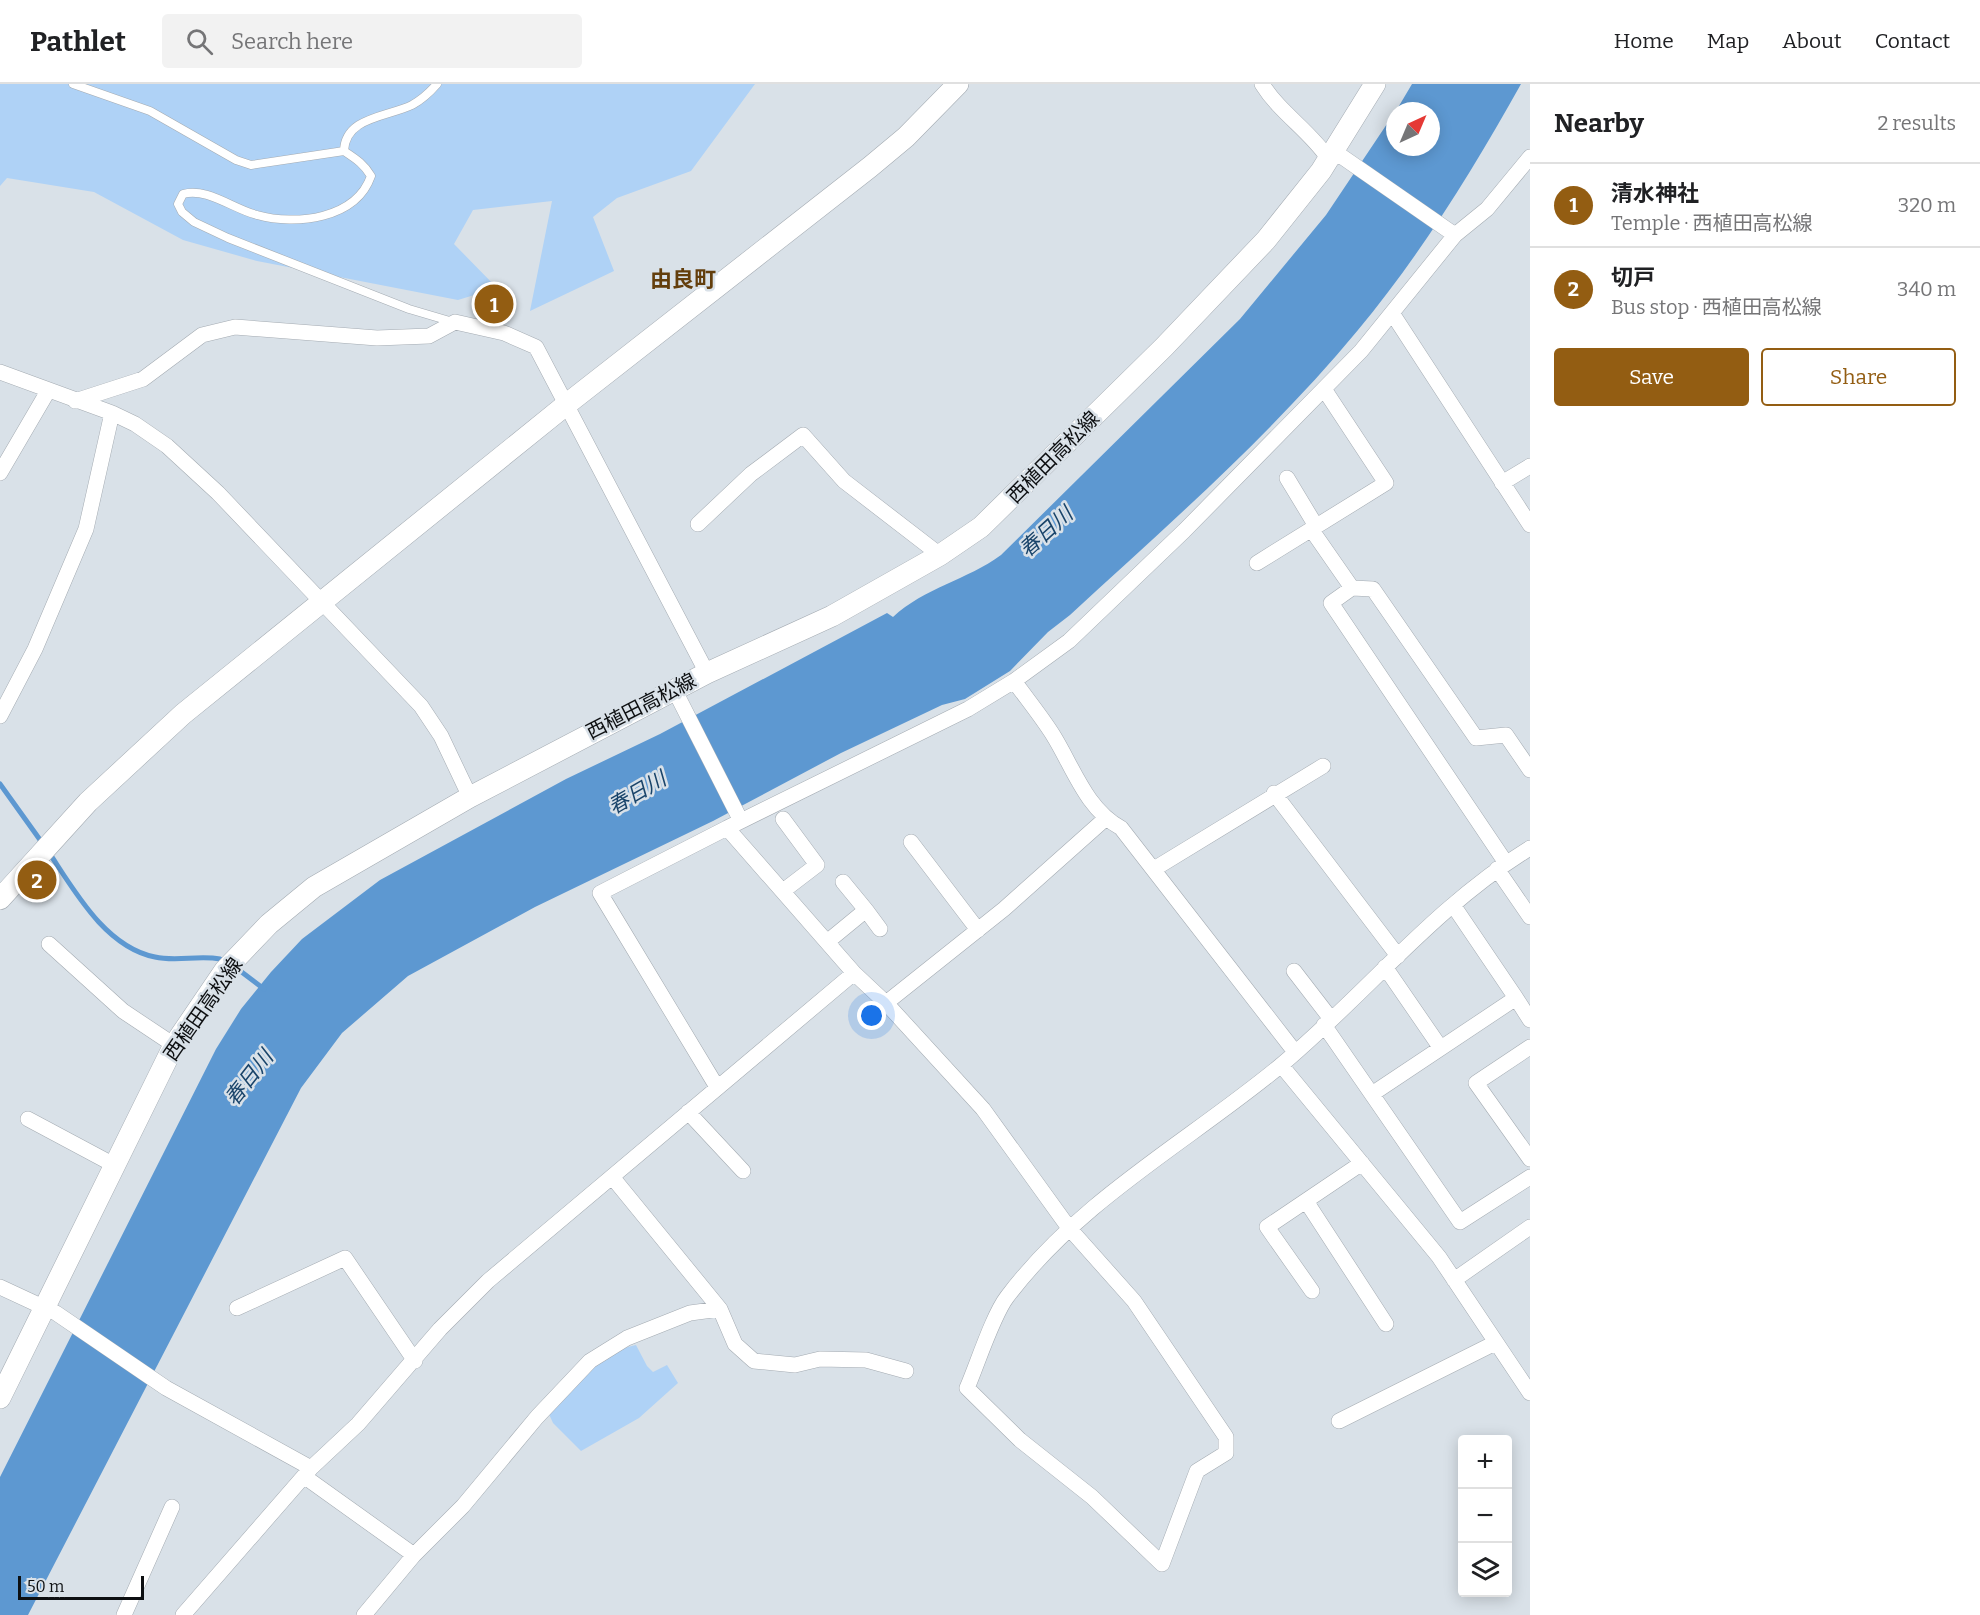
<!DOCTYPE html>
<html lang="en">
<head>
<meta charset="utf-8">
<style>
  body { margin:0; font-family:Bitter,"Noto Sans JP",serif; background:#f2f2f2; color:#202124 }
  .controls { position:absolute; right:18px; bottom:18px; display:grid; overflow:hidden; border-radius:6px; box-shadow:0 3px 15px #0003 }
  .controls button { width:54px; height:54px; display:grid; place-items:center; padding:0; border:0; border-bottom:2px solid #e0e0e0; background:#fff; color:#202124; font:30px sans-serif }
  .compass { position:absolute; left:1386px; top:18px; width:54px; height:54px; border-radius:50%; background:#fff; box-shadow:0 3px 15px #0003; rotate:44deg }
  .scale { position:absolute; left:18px; bottom:15px; width:126px; box-sizing:border-box; padding-left:6px; border:3px solid #0d0f11; border-top:0; font-size:16px; line-height:21px; white-space:nowrap; color:#0d0f11; -webkit-text-stroke:4px #d9e1e8; paint-order:stroke }
  .you { position:absolute; left:872px; top:932px; width:21px; height:21px; margin:-15px; border:4px solid #fff; border-radius:50%; background:#1a73e8; box-shadow:0 0 0 9px #1a73e833 }
  .badge { display:grid; place-items:center; width:39px; height:39px; border-radius:50%; background:#935d12; color:#fff; font-size:20px; font-weight:700 }
  .pin { position:absolute; translate:-50% -50%; border:3px solid #fff; box-shadow:0 2px 6px #0006 }
  .list { margin:0; padding:0; list-style:none }
  h2 { display:flex; justify-content:space-between; align-items:center; height:78px; margin:0; padding:0 24px; font-size:26px }
  h2 small { font-size:20px; font-weight:400; color:#757577 }
  .list li { display:grid; grid-template-columns:39px 1fr auto; gap:18px; align-items:center; box-sizing:border-box; height:84px; padding:0 24px; border-top:2px solid #e0e0e0 }
  .list b { display:block; font-size:22px; white-space:nowrap }
  .list p { margin:0; font-size:20px; white-space:nowrap; color:#757577 }
  .list em { font-size:20px; font-style:normal; color:#757577 }
  .actions { display:flex; gap:12px; padding:18px 24px }
  .actions a { flex:1; padding:14px 0; border:2px solid #935d12; border-radius:6px; text-align:center; font-size:21px; color:#935d12 }
  .actions .main { background:#935d12; color:#fff }
  .icon { flex:none; width:33px; height:33px; fill:none; stroke:currentColor; stroke-width:2; stroke-linecap:round; stroke-linejoin:round }
  .map { position:relative; flex:none; width:1530px; height:1531px; overflow:hidden }
  header { display:flex; align-items:center; gap:36px; box-sizing:border-box; height:84px; padding:0 30px; background:#fff; border-bottom:2px solid #e0e0e0 }
  header strong { font-size:28px }
  nav { display:flex; gap:33px; margin-inline-start:auto; font-size:21px }
  .search { width:420px; height:54px; background:#f2f2f2; display:flex; align-items:center; gap:15px; box-sizing:border-box; padding:0 21px; border-radius:6px; color:#757577; font-size:22px }
  main { display:flex }
  aside { flex:1; background:#fff }
  .map>svg:first-child { display:block }
  .green { fill:#afd2f6 }
  .water { fill:#5d98d1 }
  .lines { fill:none; stroke-linecap:round; stroke-linejoin:round }
  .stream { stroke:#5d98d1; stroke-width:5 }
  .service-casing { stroke:#a4abb2; stroke-width:9 }
  .minor-casing { stroke:#a4abb2; stroke-width:16 }
  .secondary-casing { stroke:#a4abb2; stroke-width:22 }
  .service { stroke:#fff; stroke-width:8 }
  .minor { stroke:#fff; stroke-width:15 }
  .secondary { stroke:#fff; stroke-width:21 }
  .labels { text-anchor:middle; stroke-width:5; stroke-linejoin:round; paint-order:stroke }
  .street-label { font-size:20px; fill:#0d0f11; stroke:#d9e1e8 }
  .water-label { font-size:21px; font-style:italic; fill:#19446a; stroke:#d9e1e8 }
  .quarter-label { font-size:22px; font-weight:bold; fill:#633e0c; stroke:#d9e1e8 }
</style>
</head>
<body>
<header>
<strong>Pathlet</strong>
<div class="search"><svg class="icon" aria-label="search" viewBox="0 0 24 24"><circle cx="10" cy="10" r="6"/><path d="M15 15l6 6"/></svg>Search here</div>
<nav><a>Home</a><a>Map</a><a>About</a><a>Contact</a></nav>
</header>
<main>
<div class="map">
<svg width="1530" height="1531" viewBox="0 0 1530 1531">
  <rect width="100%" height="100%" fill="#d9e1e8"/>
  <!-- green -->
  <path class="green" d="M0,0H755L691,87L617,114L593,133L614,187L530,227L552,117L473,126L454,160L497,204L458,216L257,177L183,156L94,108L7,94L0,102Z
    M636,1261L647,1282L653,1288L667,1281L678,1299L639,1334L581,1367L553,1339L548,1328C575,1300 597,1269 636,1261Z"/>
  <!-- water -->
  <path class="water" d="M1412,0H1521C1473,86 1421,170 1358,246C1272,350 1169,440 1070,531L1048,548L1010,587L965,615L942,621L841,669L713,737L535,823L408,892L342,949L301,1004L28,1531H0V1393L216,965L241,925L271,888L302,855L380,796L566,695L660,650L887,529L893,533C924,504 967,496 1001,471L1240,235L1326,131L1395,28V63H1431V27H1396Z"/>
  <g class="lines">
    <!-- stream -->
    <path class="stream" d="M0,700L43,760
      M48,767C74,806 105,863 155,873C176,878 198,871 220,875
      M239,886L264,905"/>
    <defs>
      <path id="service" d="M73,0L150,27L236,76L251,81L344,67C356,75 364,80 371,92C356,135 296,142 257,131C233,125 207,103 183,110L178,120L182,128L194,138L228,154L409,225L453,238
        M344,67C345,33 387,33 412,21C421,16 430,8 437,0"/>
      <path id="minor" d="M1262,0C1280,29 1309,46 1328,74L1341,72L1455,151L1361,267L1184,447L1069,557L1014,597L968,625L727,744L854,889L886,919L983,1025L1069,1144L1134,1217L1226,1353V1369L1197,1387L1162,1480L1092,1413L1020,1356L967,1304C977,1281 993,1231 1007,1213C1081,1115 1188,1058 1280,982C1365,911 1435,822 1530,764
        M1455,151L1487,125L1530,73
        M1392,229L1530,441
        M0,288L112,329L135,340L167,362L218,409L421,622L441,652L470,713
        M75,317L143,295L202,251L235,243L377,254L429,252L455,238L504,249L536,263L707,589
        M0,389L48,307
        M1287,394L1316,442
        M1502,399L1530,382
        M698,440L751,390L803,351L844,397L940,471
        M1311,445L1352,504L1373,505L1476,654L1506,651L1530,686
        M1257,479L1386,399L1324,305
        M1352,504L1331,519L1506,779
        M1014,597C1027,615 1041,632 1053,651C1073,683 1086,725 1121,744L1295,968
        M674,605L741,737
        M0,632L35,565L86,445L112,329
        M1274,709L1398,872
        M911,758L978,846
        M1154,785L1323,682
        M1497,785L1530,833
        M783,807L817,781L783,735
        M1453,821L1516,914
        M866,826L880,845
        M827,858L866,826L843,798
        M49,860L123,927L174,961
        M1385,883L1440,963
        M1294,887L1331,935
        M886,919L1004,825L1105,735
        M1324,941L1460,1138L1530,1093
        M1530,963L1476,999L1530,1075
        M1281,981L1439,1173L1530,1309
        M717,1003L600,809L727,744
        M1372,1010L1516,914L1530,936
        M688,1028L743,1087
        M28,1035L116,1082
        M613,1094L720,1225L735,1260L754,1277L795,1281L820,1275L866,1276L906,1287
        M1306,1117L1386,1240
        M1454,1196L1530,1143
        M0,1203L56,1229L166,1304L311,1384
        M1312,1207L1267,1143L1362,1079
        M237,1224L345,1174L415,1277
        M1339,1337L1495,1259
        M305,1393L414,1471
        M124,1531L172,1423
        M183,1531L311,1384L358,1340L440,1245L488,1197L854,889
        M364,1531L414,1471L463,1422L537,1333L590,1277L627,1254L690,1229L720,1225"/>
      <path id="secondary" d="M0,815L88,718L183,630L567,320L870,83L906,53L958,0
        M0,1314L174,961L225,886L269,840L314,803L470,713L707,589L832,532L940,471L981,443L1164,263L1266,156L1321,87L1375,0"/>
    </defs>
    <!-- service casing -->
    <use href="#service" class="service-casing"/>
    <!-- minor casing -->
    <use href="#minor" class="minor-casing"/>
    <!-- secondary casing -->
    <use href="#secondary" class="secondary-casing"/>
    <!-- service -->
    <use href="#service" class="service"/>
    <!-- minor -->
    <use href="#minor" class="minor"/>
    <!-- secondary -->
    <use href="#secondary" class="secondary"/>
  </g>
  <g class="labels">
    <!-- street labels -->
    <g class="street-label">
      <text transform="translate(1053 373) rotate(-45)" y="7">西植田高松線</text>
      <text transform="translate(641 622) rotate(-27)" y="7">西植田高松線</text>
      <text transform="translate(203 925) rotate(-55)" y="7">西植田高松線</text>
    </g>
    <!-- water labels -->
    <g class="water-label">
      <text transform="translate(1046 448) rotate(-42)" y="7">春日川</text>
      <text transform="translate(637 709) rotate(-30)" y="7">春日川</text>
      <text transform="translate(249 994) rotate(-52)" y="7">春日川</text>
    </g>
    <!-- quarter labels -->
    <g class="quarter-label">
      <text x="683" y="203">由良町</text>
    </g>
  </g>
</svg>
<div class="controls">
<button>+</button>
<button>−</button>
<button><svg class="icon" aria-label="layers" viewBox="0 0 24 24"><path d="M12 4l9 5-9 5-9-5zM3 14l9 5 9-5"/></svg></button>
</div>
<svg class="compass" viewBox="-18 -18 36 36"><path d="M0-13l5 13h-10z" fill="#e53935"/><path d="M0 13l5-13h-10z" fill="#757577"/></svg>
<div class="scale">50 m</div>
<div class="you"></div>
<div class="pin badge" style="left:494px;top:220px">1</div>
<div class="pin badge" style="left:37px;top:796px">2</div>
</div>
<aside>
<h2>Nearby<small>2 results</small></h2>
<ul class="list">
<li><span class="badge">1</span><div><b>清水神社</b><p>Temple · 西植田高松線</p></div><em>320 m</em></li>
<li><span class="badge">2</span><div><b>切戸</b><p>Bus stop · 西植田高松線</p></div><em>340 m</em></li>
</ul>
<div class="actions"><a class="main">Save</a><a>Share</a></div>
</aside>
</main>
</body>
</html>
